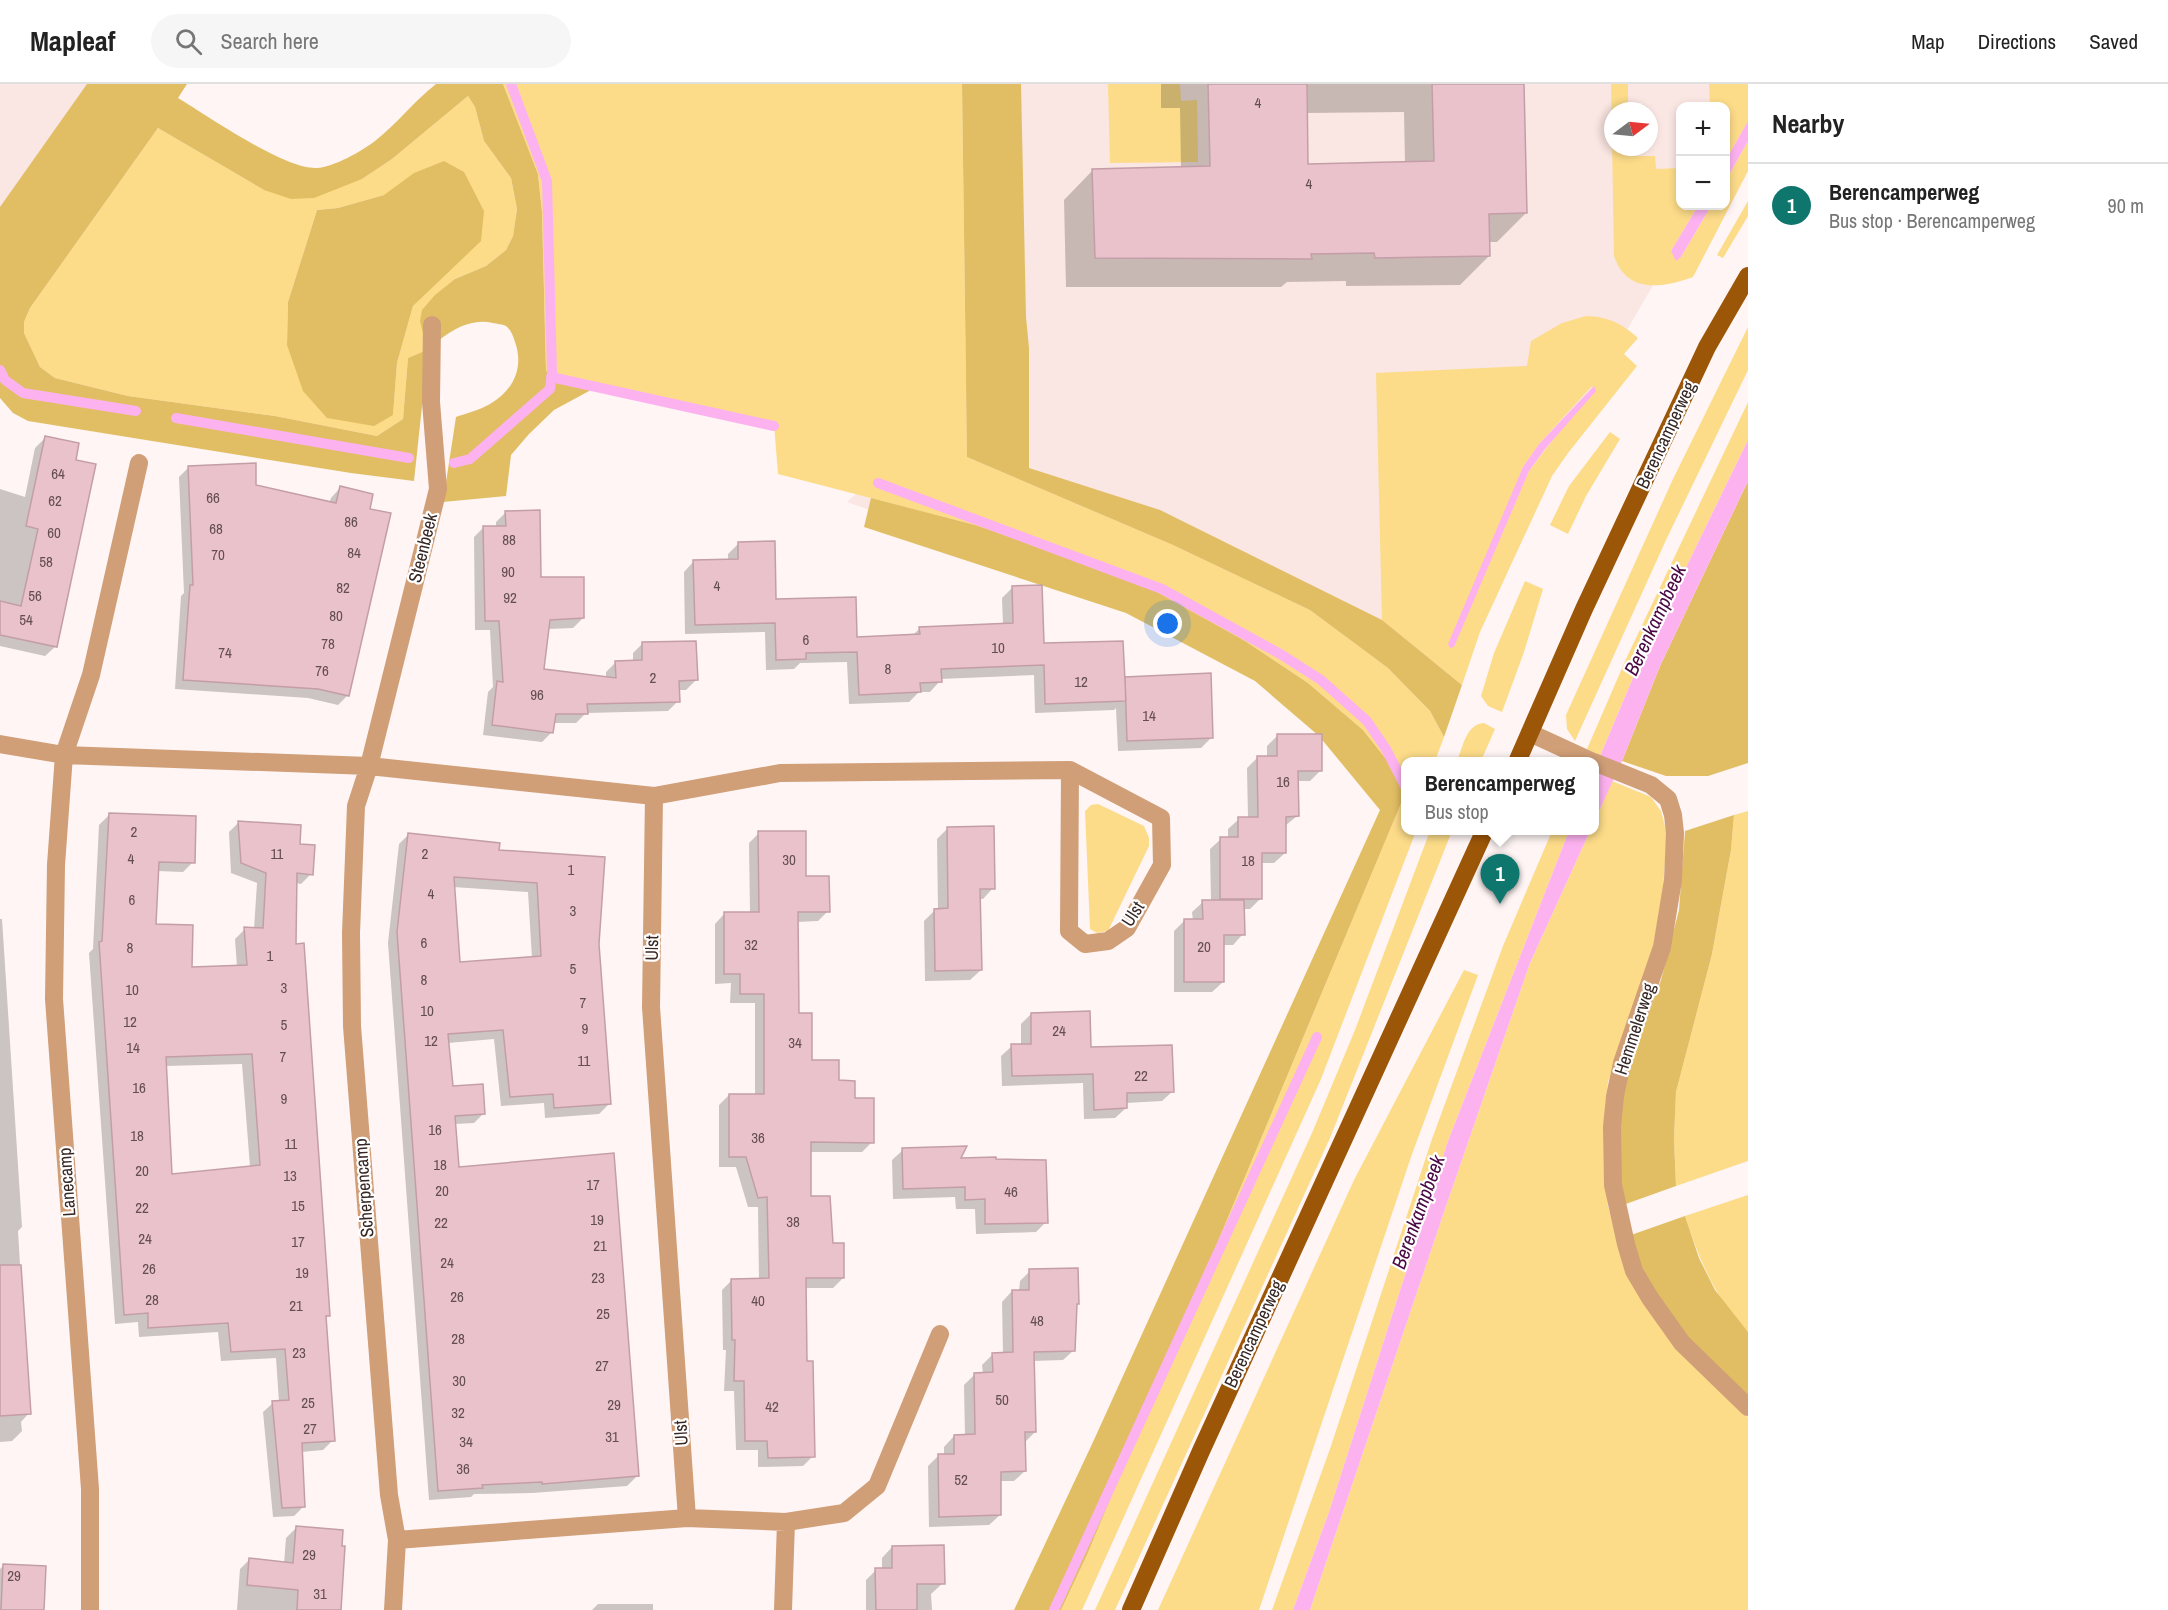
<!DOCTYPE html>
<html lang="en">
<head>
<meta charset="utf-8">
<style>
  body { margin:0; font-family:"Archivo Narrow",sans-serif; background:#f6f6f6; color:#222 }
  .controls { position:absolute; right:18px; top:18px; display:grid; overflow:hidden; border-radius:12px; box-shadow:0 3px 9px #0003 }
  .controls button { width:54px; height:54px; display:grid; place-items:center; padding:0; border:0; border-bottom:2px solid #e0e0e0; background:#fff; color:#222; font:30px sans-serif }
  .compass { position:absolute; left:1604px; top:18px; width:54px; height:54px; border-radius:50%; background:#fff; box-shadow:0 3px 9px #0003; rotate:74deg }
  .you { position:absolute; left:1168px; top:540px; width:21px; height:21px; margin:-15px; border:4px solid #fff; border-radius:50%; background:#1a73e8; box-shadow:0 0 0 9px #1a73e833 }
  .badge { display:grid; place-items:center; width:39px; height:39px; border-radius:50%; background:#0f766e; color:#fff; font-size:20px; font-weight:700 }
  .pin { position:absolute; translate:-50% -50px; filter:drop-shadow(0 2px 3px #0008) }
  .pin::after { content:''; position:absolute; top:32px; width:21px; height:18px; background:inherit; clip-path:polygon(0 0,100% 0,50% 100%) }
  .popup { position:absolute; left:1401px; top:673px; width:198px; height:78px; box-sizing:border-box; display:grid; place-content:center; border-radius:12px; background:#fff; filter:drop-shadow(0 2px 4px #0005); font-size:20px; white-space:nowrap; color:#767676 }
  .popup b { font-size:22px; color:#222 }
  .popup::after { content:''; position:absolute; left:50%; top:100%; margin-left:-12px; border:12px solid transparent; border-top-color:#fff }
  .list { margin:0; padding:0; list-style:none }
  h2 { display:flex; justify-content:space-between; align-items:center; height:78px; margin:0; padding:0 24px; font-size:26px }
  h2 small { font-size:20px; font-weight:400; color:#767676 }
  .list li { display:grid; grid-template-columns:39px 1fr auto; gap:18px; align-items:center; box-sizing:border-box; height:84px; padding:0 24px; border-top:2px solid #e0e0e0 }
  .list b { display:block; font-size:22px; white-space:nowrap }
  .list p { margin:0; font-size:20px; white-space:nowrap; color:#767676 }
  .list em { font-size:20px; font-style:normal; color:#767676 }
  .icon { flex:none; width:33px; height:33px; fill:none; stroke:currentColor; stroke-width:2; stroke-linecap:round; stroke-linejoin:round }
  .map { position:relative; flex:none; width:1748px; height:1526px; overflow:hidden }
  header { display:flex; align-items:center; gap:36px; box-sizing:border-box; height:84px; padding:0 30px; background:#fff; border-bottom:2px solid #e0e0e0 }
  header strong { font-size:28px }
  nav { display:flex; gap:33px; margin-inline-start:auto; font-size:21px }
  .search { width:420px; height:54px; background:#f6f6f6; display:flex; align-items:center; gap:15px; box-sizing:border-box; padding:0 21px; border-radius:33px; color:#767676; font-size:22px }
  main { display:flex }
  aside { flex:1; background:#fff }
  .map>svg:first-child { display:block }
  .built { fill:#fae6e2; fill-rule:evenodd }
  .green { fill:#fcdc89; fill-rule:evenodd }
  .forest { fill:#e1be63; fill-rule:evenodd }
  .water { fill:#fdb2f0 }
  .shadow { fill:#0003; fill-rule:evenodd }
  .lines { fill:none; stroke-linecap:round; stroke-linejoin:round }
  .stream { stroke:#fdb2f0; stroke-width:10 }
  .building { fill:#eac2cc; stroke:#c49ea7; stroke-width:1.5; fill-rule:evenodd }
  .street { stroke:#d09e77; stroke-width:18 }
  .primary { stroke:#9c5608; stroke-width:18 }
  .labels { text-anchor:middle; stroke-width:4.5; stroke-linejoin:round; paint-order:stroke }
  .number-label { font-size:15px; fill:#644e4f }
  .street-label { font-size:18px; fill:#372825; stroke:#fff }
  .water-label { font-size:20px; font-style:italic; fill:#490843; stroke:#fff }
</style>
</head>
<body>
<header>
<strong>Mapleaf</strong>
<div class="search"><svg class="icon" aria-label="search" viewBox="0 0 24 24"><circle cx="10" cy="10" r="6"/><path d="M15 15l6 6"/></svg>Search here</div>
<nav><a>Map</a><a>Directions</a><a>Saved</a></nav>
</header>
<main>
<div class="map">
<svg width="1748" height="1526" viewBox="0 0 1748 1526">
  <rect width="100%" height="100%" fill="#fef5f4"/>
  <!-- built -->
  <path class="built" d="M0,0H99L0,139Z
    M987,0H1748V39L1726,76V22H1680V122H1699L1396,644L1203,542L847,418L986,294ZM1613,27H1649V63H1613Z"/>
  <!-- green -->
  <path class="green" d="M503,0H962L967,373L1173,461L1310,526L1388,584L1430,627L1444,653L1435,677L1406,678L1405,708L1390,680L1363,646L1308,599L1245,557L975,441L778,390L774,340L546,287L542,128L538,90Z
    M1108,0H1180L1181,17L1197,16L1198,78L1110,79Z
    M1611,0H1628V27H1613V63H1629V72H1655L1656,85L1680,84V122H1698L1671,167L1681,173L1711,122H1726V96L1748,57V87L1693,193C1662,204 1627,210 1614,172Z
    M1709,0H1748V37L1726,76V22H1710Z
    M468,12L475,23L484,57L511,94L517,125L513,152L506,166L486,182L455,195L423,249L428,266L408,274L403,335L377,352L275,332L128,312L55,294L40,283L24,249V238L30,224L158,44L264,106L362,95L392,75ZM384,111L440,194L413,222L397,279L393,331L287,261L288,218L317,126L338,124Z
    M1748,117V132L1723,174L1717,171Z
    M1586,232C1609,233 1621,239 1638,254L1624,270L1637,282L1568,369L1552,392L1480,548L1462,601L1382,536L1376,289L1527,282L1531,257L1562,239ZM1594,302L1529,387L1452,564L1523,383L1539,360L1591,303Z
    M1748,243V286L1666,456L1575,657L1567,645L1566,631L1673,395Z
    M1748,318V356L1638,582L1600,672L1587,665L1626,575Z
    M1610,348L1620,355L1586,412L1568,450L1550,441L1569,402Z
    M1525,497L1543,505L1524,568L1502,628L1488,622L1481,612L1494,569Z
    M1484,639L1495,645L1481,677H1457C1463,663 1466,640 1484,639Z
    M1612,697L1651,713L1661,727L1667,750L1663,805L1653,864L1621,956L1608,998L1605,1021L1606,1100L1608,1122L1618,1161L1734,1319L1748,1333V1526H1310L1444,1128L1530,879L1590,747L1594,746L1595,737Z
    M1405,713L1406,746L1416,747L1321,995L1082,1526H1061L1087,1471L1402,717Z
    M1098,720L1144,742L1149,754V762L1108,847L1097,849L1090,845L1085,727L1091,721Z
    M1748,727V1077L1676,1102L1674,1055L1676,1008L1712,870L1731,766L1734,731Z
    M1430,747H1452L1330,1054L1115,1526H1095L1312,1049L1355,946Z
    M1552,747H1569L1448,1057L1329,1428L1293,1526H1272L1331,1362L1432,1055L1503,862Z
    M1464,886L1478,891L1411,1073L1259,1526H1158L1354,1096Z
    M1748,1111V1248C1715,1215 1699,1175 1685,1132Z"/>
  <!-- forest -->
  <path class="forest" d="M87,0H187L178,14C208,32 285,86 317,84C334,83 362,67 375,57C397,40 414,17 436,0H503L538,90L542,128L546,287L602,300L554,326L529,350L511,371L506,412L443,418L456,333C467,329 480,326 490,320C514,306 524,283 515,258C513,252 511,246 506,242C502,240 497,240 493,239C468,233 445,250 428,266L414,397L351,389L28,337L13,329L0,314V123ZM468,12L475,23L484,57L511,94L517,125L513,152L506,166L486,182L455,195L435,211L422,226L420,237L427,266L408,274L403,335L377,352L275,332L128,312L55,294L40,283L24,249V238L30,224L158,44L264,106L291,115L314,114L362,95L392,75Z
    M962,0H1021L1026,233L1029,264V384L1160,426L1382,536L1462,601L1444,653L1430,627L1388,584L1310,526L1173,461L967,373Z
    M444,77L464,88L484,127L481,157L413,222L397,279L393,331L374,342L327,334L303,307L287,261L288,218L317,126L338,124L384,111L414,89Z
    M1748,397V679L1708,692H1666L1622,677L1660,582Z
    M871,414L975,441L1060,470L1155,507L1245,557L1308,599L1363,646L1390,680L1405,708V713L1402,717L1087,1471L1061,1526H1014L1093,1358L1380,726L1319,652L1255,597L1126,529L864,443Z
    M1734,731L1731,766L1712,870L1676,1008L1674,1055L1676,1102L1623,1121L1618,1047L1626,988L1661,896L1679,826L1685,747Z
    M1685,1132L1699,1174L1715,1206L1748,1248V1315L1694,1261L1668,1229L1639,1178L1631,1151Z"/>
  <!-- water -->
  <path class="water" d="M1748,37V57L1726,96V76Z
    M1698,122H1711L1681,173L1676,177L1671,167Z
    M1594,302L1596,307L1545,365L1529,387L1454,563L1450,564L1448,560L1523,383L1539,360Z
    M1748,356V397L1660,582L1622,677L1595,736V684L1638,582Z
    M1569,747H1590L1530,879L1444,1128L1310,1526H1293L1329,1428L1448,1057Z"/>
  <!-- shadow -->
  <path class="shadow" d="M1161,0H1522L1526,129L1497,158H1488L1489,172L1460,201L1346,202V197L1287,198L1281,203H1066L1064,116L1092,87L1181,84L1180,24H1161ZM1404,28L1405,79L1307,81L1306,29Z
    M45,354L56,562L45,572L0,562V405L25,413L35,364Z
    M189,383L255,402L329,419L331,414L340,404L369,426L348,611L338,621L308,614L175,605L181,512L184,509L179,393Z
    M506,428L540,495L583,534L573,544L548,545L542,587L606,594V588L616,578H633V569L643,559L696,596L686,606H678V617L668,627L586,629L576,639H553L552,648L542,658L483,651L488,608L493,603L490,546H475L474,453L483,444L496,443V438Z
    M738,460L775,517L856,554L913,551L920,544L1003,541L1002,514L1012,504L1042,561L1124,597L1126,594L1212,653L1201,664L1118,667L1116,624L1114,626L1035,629L1034,591L940,595V597L930,608H919L909,618L849,620L847,578L800,579L794,585L766,586L765,548L685,550L684,488L694,477H728V470Z
    M1277,652L1321,686L1310,697H1297V732L1285,742V769L1274,779H1260V815L1250,825H1243V850L1233,861H1223V898L1212,908H1174V847L1184,837H1193L1192,828L1203,818L1211,817L1210,765L1221,755H1228V745L1239,735L1248,734L1247,684L1258,673H1267V662Z
    M109,731L193,778L183,788L157,787L154,841L191,886L237,883L235,855L245,845H254L257,799L231,789L229,748L239,738L298,761L311,790L301,800L296,799L294,862L329,1231L324,1236L333,1356L323,1366L301,1368L304,1422L294,1432L273,1433L263,1328L273,1319L279,1318L276,1274L221,1277L218,1248L139,1253L138,1238L115,1240L89,869L93,865L99,741ZM242,980L250,1083L171,1091L165,982Z
    M948,744L993,804L983,815H979L981,886L970,896L925,897L924,837L935,826H938L937,755Z
    M759,749L804,793L828,827L818,837L796,838L798,931L810,977L838,998L853,1015L872,1058L862,1068H810L809,1114L832,1160L843,1194L833,1204H805V1278L813,1372L803,1382L758,1383V1366H736L734,1307H724L726,1266H723L722,1206L732,1196H759L758,1123H748L736,1083H719V1021L729,1011H755V919H730L731,899L715,900V840L725,829H750L749,759Z
    M409,750L498,767L604,775L597,860L609,1020L599,1030L545,1034L544,1019L501,1022L494,955L448,959L452,1004L484,1029L474,1039L454,1040L457,1085L637,1392L627,1402L532,1409L474,1410L471,1413L429,1416L388,859L399,760ZM453,803L528,808L532,874L459,879Z
    M0,835H2L22,1143L18,1147L29,1329L21,1338L22,1347L12,1357L0,1358Z
    M1031,930L1090,965L1173,1007L1162,1017L1126,1019V1024L1115,1034L1084,1035L1083,999L1002,1002L1001,972L1012,962L1021,961V940Z
    M903,1066L1046,1138L1036,1148L976,1150L975,1125H956L955,1113L893,1115L892,1076Z
    M1030,1187L1078,1220L1076,1222L1074,1266L1063,1276L1033,1277L1035,1348L1024,1359L1025,1387L1014,1397H999L1000,1431L989,1441L929,1443L928,1382L938,1372L944,1371V1363L954,1352H965L964,1301L975,1290H983L982,1281L993,1270H1003L1002,1218L1012,1207H1019L1020,1197Z
    M296,1444L339,1526H237L240,1485L250,1475L284,1480L286,1454Z
    M892,1463L943,1499L931,1510L932,1526H866V1496L876,1486H882V1474Z
    M3,1482L42,1526H0V1485Z
    M598,1520H653V1526H592Z"/>
  <g class="lines">
    <!-- stream -->
    <path class="stream" d="M0,286L5,296L23,309L136,327
      M551,293L774,342
      M176,334L409,374
      M454,379L470,375L550,305L552,289L547,97L511,0
      M878,399L1162,505L1282,571L1321,596L1367,637L1386,665L1406,704
      M1054,1526L1317,953"/>
  </g>
  <!-- building -->
  <path class="building" d="M1208,0H1307L1308,80L1434,77L1432,0H1524L1527,129L1489,130L1490,172L1375,174L1374,169L1311,170L1312,175L1095,174L1092,85L1210,82Z
    M45,352L79,359L76,376L96,380L57,563L0,551V517L21,522L38,445L26,442Z
    M256,379V401L336,419L340,402L373,410L370,425L391,429L349,612L318,605L183,596L190,501H193L188,382Z
    M540,426L541,493H584V534L550,536L544,585L616,594L615,577L642,576V558L696,557L698,596L679,597L680,618L587,620L588,630H556L553,649L492,641L497,597L503,598L499,537H485L483,442H506L505,427Z
    M775,457L776,515L856,513L857,553L920,550L919,543L1013,539L1012,502L1042,501L1044,559L1123,557L1126,617L1045,620L1044,581L941,585L942,598L920,599L921,608L859,611L857,568L806,569V575L776,576L775,539L695,541L693,476L738,475V458Z
    M1211,589L1213,654L1127,657L1125,593Z
    M1277,650H1322V687H1298L1299,732L1286,733V769H1262V815H1220V753H1238V733H1258L1257,672H1277Z
    M109,729L196,732L195,779L159,778L156,840L193,841L192,883L247,881L244,843L263,844L266,789L241,779L238,737L301,741L300,760L315,761L313,791L297,789L296,860L304,859L330,1232H326L335,1357L302,1359L305,1423L282,1424L272,1317L289,1316L285,1265L231,1268L228,1239L148,1244V1229L124,1231L99,858L102,857ZM252,970L260,1081L172,1090L166,973Z
    M994,742L995,805H980L982,886L935,887L934,825L948,824L947,743Z
    M758,747H806V792H829L830,828H798L799,929H812V976H839V996L855,997V1014H874V1059L811,1058V1112H830L833,1159H844V1194H806L807,1277H813L815,1373L768,1374L767,1357H745L744,1297H734L735,1256H732L731,1195L769,1194L767,1113L758,1114L746,1073H729V1010H764V910H740V890H724V828H759Z
    M408,749L500,759L499,766L605,773L599,860L611,1020L554,1024L553,1010L510,1013L503,946L448,950L453,1002L483,1000L485,1030L455,1032L459,1083L614,1069L639,1392L542,1400V1398L482,1401L483,1404L438,1407L397,848ZM454,793L537,799L541,872L460,878Z
    M1202,816H1244L1245,851H1224V898H1184V835H1203Z
    M1090,927L1091,963L1172,961L1174,1008L1127,1009V1024L1094,1026L1093,990L1012,992L1011,960H1031V929Z
    M967,1062L961,1074L996,1073V1075L1046,1076L1048,1139L985,1140V1115L965,1116V1103L903,1105L902,1064Z
    M0,1181H21L31,1330L0,1332Z
    M1078,1184L1079,1220H1077L1075,1267L1034,1268L1036,1348H1025L1026,1387L1001,1388V1431L939,1433L938,1370H954V1351L975,1350L974,1289L993,1288L992,1269L1013,1268L1012,1206H1029V1185Z
    M296,1442L343,1446L342,1462H345L341,1526H297L298,1506L247,1501L249,1474L293,1479Z
    M944,1461L945,1500H917V1526H876L875,1484H892V1462Z
    M3,1480L46,1482L44,1526H1Z"/>
  <g class="lines">
    <!-- street -->
    <path class="street" d="M1530,649L1593,678
      M0,660L64,671L369,682L654,712L780,689L1070,686L1161,734L1162,781L1127,844L1108,857L1085,860L1069,847L1070,686
      M1594,678L1651,701L1668,715L1673,731L1675,749L1673,796L1662,863L1622,979L1615,1012L1612,1043L1613,1101L1626,1160L1634,1187L1650,1214L1682,1259L1748,1323
      M654,712L651,923L687,1434
      M397,1456L687,1434L786,1438L844,1429L877,1402L940,1250
      M90,1526V1405L54,915L56,781L64,671L91,591L139,379
      M393,1526L397,1456L389,1411L352,942L351,849L356,722L369,682L438,405L431,318L432,241
      M783,1526L786,1438"/>
    <!-- primary -->
    <path class="primary" d="M1517,678L1584,525L1707,263L1748,192
      M1131,1526L1201,1367L1485,746"/>
  </g>
  <g class="labels">
    <!-- number labels -->
    <g class="number-label">
      <text x="1258" y="24">4</text>
      <text x="1309" y="105">4</text>
      <text x="58" y="395">64</text>
      <text x="213" y="419">66</text>
      <text x="55" y="422">62</text>
      <text x="351" y="443">86</text>
      <text x="216" y="450">68</text>
      <text x="54" y="454">60</text>
      <text x="509" y="461">88</text>
      <text x="354" y="474">84</text>
      <text x="218" y="476">70</text>
      <text x="46" y="483">58</text>
      <text x="508" y="493">90</text>
      <text x="717" y="507">4</text>
      <text x="343" y="509">82</text>
      <text x="35" y="517">56</text>
      <text x="510" y="519">92</text>
      <text x="336" y="537">80</text>
      <text x="26" y="541">54</text>
      <text x="806" y="561">6</text>
      <text x="328" y="565">78</text>
      <text x="998" y="569">10</text>
      <text x="225" y="574">74</text>
      <text x="888" y="590">8</text>
      <text x="322" y="592">76</text>
      <text x="653" y="599">2</text>
      <text x="1081" y="603">12</text>
      <text x="537" y="616">96</text>
      <text x="1149" y="637">14</text>
      <text x="1283" y="703">16</text>
      <text x="134" y="753">2</text>
      <text x="277" y="775">11</text>
      <text x="425" y="775">2</text>
      <text x="131" y="780">4</text>
      <text x="789" y="781">30</text>
      <text x="1248" y="782">18</text>
      <text x="571" y="791">1</text>
      <text x="431" y="815">4</text>
      <text x="132" y="821">6</text>
      <text x="573" y="832">3</text>
      <text x="424" y="864">6</text>
      <text x="751" y="866">32</text>
      <text x="1204" y="868">20</text>
      <text x="130" y="869">8</text>
      <text x="270" y="877">1</text>
      <text x="573" y="890">5</text>
      <text x="424" y="901">8</text>
      <text x="284" y="909">3</text>
      <text x="132" y="911">10</text>
      <text x="583" y="924">7</text>
      <text x="427" y="932">10</text>
      <text x="130" y="943">12</text>
      <text x="284" y="946">5</text>
      <text x="585" y="950">9</text>
      <text x="1059" y="952">24</text>
      <text x="431" y="962">12</text>
      <text x="795" y="964">34</text>
      <text x="133" y="969">14</text>
      <text x="283" y="978">7</text>
      <text x="584" y="982">11</text>
      <text x="1141" y="997">22</text>
      <text x="139" y="1009">16</text>
      <text x="284" y="1020">9</text>
      <text x="435" y="1051">16</text>
      <text x="137" y="1057">18</text>
      <text x="758" y="1059">36</text>
      <text x="291" y="1065">11</text>
      <text x="440" y="1086">18</text>
      <text x="142" y="1092">20</text>
      <text x="290" y="1097">13</text>
      <text x="593" y="1106">17</text>
      <text x="442" y="1112">20</text>
      <text x="1011" y="1113">46</text>
      <text x="298" y="1127">15</text>
      <text x="142" y="1129">22</text>
      <text x="597" y="1141">19</text>
      <text x="793" y="1143">38</text>
      <text x="441" y="1144">22</text>
      <text x="145" y="1160">24</text>
      <text x="298" y="1163">17</text>
      <text x="600" y="1167">21</text>
      <text x="447" y="1184">24</text>
      <text x="149" y="1190">26</text>
      <text x="302" y="1194">19</text>
      <text x="598" y="1199">23</text>
      <text x="457" y="1218">26</text>
      <text x="152" y="1221">28</text>
      <text x="758" y="1222">40</text>
      <text x="296" y="1227">21</text>
      <text x="603" y="1235">25</text>
      <text x="1037" y="1242">48</text>
      <text x="458" y="1260">28</text>
      <text x="299" y="1274">23</text>
      <text x="602" y="1287">27</text>
      <text x="459" y="1302">30</text>
      <text x="1002" y="1321">50</text>
      <text x="308" y="1324">25</text>
      <text x="614" y="1326">29</text>
      <text x="772" y="1328">42</text>
      <text x="458" y="1334">32</text>
      <text x="310" y="1350">27</text>
      <text x="612" y="1358">31</text>
      <text x="466" y="1363">34</text>
      <text x="463" y="1390">36</text>
      <text x="961" y="1401">52</text>
      <text x="309" y="1476">29</text>
      <text x="14" y="1497">29</text>
      <text x="320" y="1515">31</text>
    </g>
    <!-- street labels -->
    <g class="street-label">
      <text transform="translate(1666 351) rotate(-65)" y="6">Berencamperweg</text>
      <text transform="translate(423 464) rotate(-76)" y="6">Steenbeek</text>
      <text transform="translate(1133 830) rotate(-57)" y="6">Ulst</text>
      <text transform="translate(652 864) rotate(-89)" y="6">Ulst</text>
      <text transform="translate(1635 945) rotate(-72)" y="6">Hemmelerweg</text>
      <text transform="translate(67 1098) rotate(-94)" y="6">Lanecamp</text>
      <text transform="translate(364 1104) rotate(-94)" y="6">Scherpencamp</text>
      <text transform="translate(1254 1250) rotate(-65)" y="6">Berencamperweg</text>
      <text transform="translate(681 1349) rotate(-94)" y="6">Ulst</text>
    </g>
    <!-- water labels -->
    <g class="water-label">
      <text transform="translate(1655 536) rotate(-65)" y="7">Berenkampbeek</text>
      <text transform="translate(1418 1128) rotate(-70)" y="7">Berenkampbeek</text>
    </g>
  </g>
</svg>
<div class="controls">
<button>+</button>
<button>−</button>
</div>
<svg class="compass" viewBox="-18 -18 36 36"><path d="M0-13l5 13h-10z" fill="#e53935"/><path d="M0 13l5-13h-10z" fill="#767676"/></svg>
<div class="you"></div>
<div class="pin badge" style="left:1500px;top:820px">1</div>
<div class="popup"><b>Berencamperweg</b>Bus stop</div>
</div>
<aside>
<h2>Nearby<small></small></h2>
<ul class="list">
<li><span class="badge">1</span><div><b>Berencamperweg</b><p>Bus stop · Berencamperweg</p></div><em>90 m</em></li>
</ul>
</aside>
</main>
</body>
</html>
